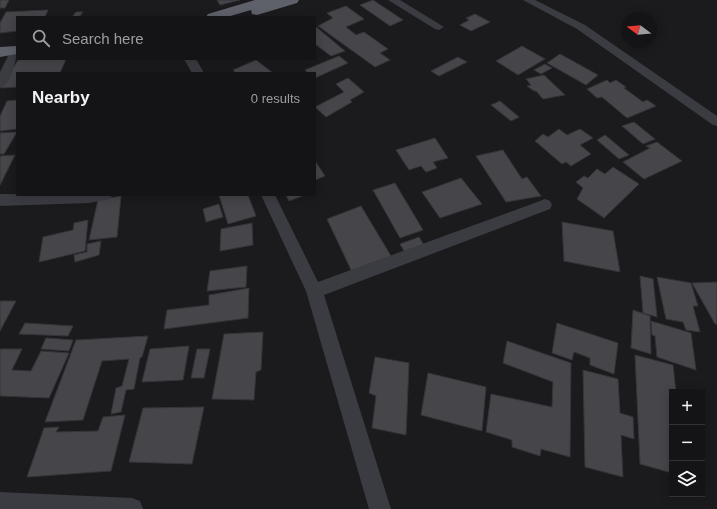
<!DOCTYPE html>
<html lang="en">
<head>
<meta charset="utf-8">
<style>
  body { margin:0; font-family:Helvetica,sans-serif; background:#212123; color:#f1f3f6 }
  .controls { position:absolute; right:12px; bottom:12px; display:grid; overflow:hidden; border-radius:0px; box-shadow:0 2px 10px #0003 }
  .controls button { width:36px; height:36px; display:grid; place-items:center; padding:0; border:0; border-bottom:1px solid #333335; background:#141416; color:#f1f3f6; font:20px sans-serif }
  .compass { position:absolute; left:621px; top:12px; width:36px; height:36px; border-radius:50%; background:#141416; box-shadow:0 2px 10px #0003; rotate:286deg }
  .list { margin:0; padding:0; list-style:none }
  h2 { display:flex; justify-content:space-between; align-items:center; height:52px; margin:0; padding:0 16px; font-size:17px }
  h2 small { font-size:13px; font-weight:400; color:#9d9ea1 }
  .icon { flex:none; width:22px; height:22px; fill:none; stroke:currentColor; stroke-width:2; stroke-linecap:round; stroke-linejoin:round }
  .map { position:relative; flex:none; width:717px; height:509px; overflow:hidden }
  .search { position:absolute; background:#141416; box-shadow:0 2px 10px #0003; left:16px; top:16px; width:300px; height:44px; display:flex; align-items:center; gap:10px; box-sizing:border-box; padding:0 14px; border-radius:0px; color:#9d9ea1; font-size:15px }
  .panel { position:absolute; background:#141416; box-shadow:0 2px 10px #0003; left:16px; top:72px; width:300px; height:124px; border-radius:0px }
  .map>svg:first-child { display:block }
  .building { fill:#45454a; stroke:#353439 }
  .lines { fill:none; stroke-linecap:round; stroke-linejoin:round }
  .minor { fill:#3b3c42; fill-rule:evenodd }
  .trunk { fill:#5f616a; fill-rule:evenodd }
</style>
</head>
<body>
<div class="map">
<svg width="717" height="509" viewBox="0 0 717 509">
  <rect width="100%" height="100%" fill="#1b1a1d"/>
  <!-- building -->
  <path class="building" d="M0,0H9L5,8H0Z
    M217,0H240L220,5Z
    M373,0L403,20L390,26L360,5Z
    M346,6L364,19L346,27L356,35L364,32L388,49L380,53L390,60L375,67L318,26L333,18L327,13Z
    M48,10L45,17H17V31L0,33V23L6,12Z
    M76,12H83L79,17H72Z
    M475,14L490,22L471,31L460,25L469,20L466,18Z
    M315,26L345,51L331,56L315,44Z
    M522,46L545,59L518,75L496,61Z
    M560,54L598,75L586,85L547,63Z
    M339,56L348,63L315,78V73H308L305,70Z
    M458,57L467,62L439,76L431,71Z
    M29,59H66L60,73H17V87L1,88L18,60Z
    M256,60L273,73H236L233,70Z
    M545,64L552,68L541,74L534,70Z
    M544,75L565,95L543,99L536,91H534L527,86L531,85L526,79Z
    M348,78L364,92L350,100L352,102L326,117L315,107L344,92L336,84Z
    M607,80L610,83L616,80L626,87L624,88L643,102L647,100L656,106L627,118L602,97L597,98L587,89Z
    M17,100V129L0,131V116L7,101Z
    M500,101L519,117L511,121L491,105Z
    M634,122L655,139L643,144L622,126Z
    M559,129L567,135L580,129L593,138L580,145L591,154L571,166L566,162L562,164L535,141L543,134L548,137Z
    M17,132L4,154H0V133Z
    M605,135L629,155L619,159L597,140Z
    M435,138L448,158L433,162L437,168L426,172L421,166L409,170L396,150Z
    M657,142L682,161L644,179L623,162L650,148L646,146Z
    M503,150L522,179L527,177L541,196L506,202L476,156Z
    M15,155L0,185V156Z
    M315,161L325,176L315,180Z
    M613,167L639,184L604,218L577,199L583,188L576,182L584,176L588,178L597,169L605,174Z
    M461,178L482,204L440,218L422,192Z
    M395,183L423,230L400,238L373,190Z
    M219,195H248L256,216L228,224Z
    M286,195H305L289,201Z
    M121,196L117,237L89,240L98,200Z
    M219,204L223,217L206,222L203,209Z
    M361,206L391,256L352,272L327,219Z
    M88,220L85,251L39,262L43,237L73,230L74,223Z
    M562,222L613,231L620,272L564,261Z
    M252,223L253,245L220,251L221,229Z
    M419,237L425,247L406,254L400,244Z
    M101,241L99,255L75,262L74,255L87,252V244Z
    M247,266L246,287L207,291L210,271Z
    M640,276L653,279L657,317L643,313Z
    M657,277L691,283L698,306H693L700,332L686,330L683,322L666,319Z
    M717,282V324H715L692,283Z
    M249,288L248,318L164,329L167,310L209,305V295Z
    M0,301H16L0,331Z
    M633,310L650,316L651,354L631,348Z
    M651,321L691,333L696,370L657,357L655,336L652,335Z
    M25,323L73,326L68,336L19,334Z
    M557,323L618,343L614,374L590,365V358L574,352L572,360L552,353Z
    M263,332L261,370L256,372L254,400L212,399L224,334Z
    M148,336L142,357L140,358L134,389L126,390L121,412L111,414L116,388L122,386L129,359L102,361L83,420L45,422L76,340Z
    M46,338L73,340L69,351L41,349Z
    M507,341L571,363L570,457L541,449L540,456L512,447V440L486,432L491,394L552,407L553,382L503,363Z
    M189,346L183,380L142,382L150,349Z
    M0,349H22L12,370L31,371L41,351L69,353L49,398L0,396Z
    M197,349H210L204,378H191Z
    M635,355L673,365L676,392H672V473L640,464Z
    M375,357L409,363L406,435L372,428L376,396L369,393Z
    M583,370L618,379L620,413L633,417L634,439L621,435L623,477L585,467Z
    M428,373L486,387L482,431L421,415Z
    M204,407L192,464L129,462L143,408Z
    M125,415L111,471L27,477L44,428L59,427L56,432L98,431L103,417Z"/>
  <g class="lines">
    <!-- minor -->
    <path class="minor" d="M388,0H400L444,27L439,30L435,29Z
      M523,0H535L585,25L717,116V126L713,125L577,29Z
      M17,47C17,57 12,85 0,88V72L12,48Z
      M184,59H196L204,73H192Z
      M0,194L112,195L110,199L89,203L0,206Z
      M261,195H275L318,282L540,201L545,199L550,201L552,205L550,209L324,295L391,509H369L306,291Z
      M0,492L132,498L140,501L143,509H0Z"/>
    <!-- trunk -->
    <path class="trunk" d="M255,0H299L297,3L257,15L252,14L251,10L227,17H206L208,14Z
      M17,46V54L0,57V47Z"/>
  </g>
</svg>
<div class="controls">
<button>+</button>
<button>−</button>
<button><svg class="icon" aria-label="layers" viewBox="0 0 24 24"><path d="M12 4l9 5-9 5-9-5zM3 14l9 5 9-5"/></svg></button>
</div>
<svg class="compass" viewBox="-18 -18 36 36"><path d="M0-13l5 13h-10z" fill="#e53935"/><path d="M0 13l5-13h-10z" fill="#9d9ea1"/></svg>
<div class="search"><svg class="icon" aria-label="search" viewBox="0 0 24 24"><circle cx="10" cy="10" r="6"/><path d="M15 15l6 6"/></svg>Search here</div>
<section class="panel">
<h2>Nearby<small>0 results</small></h2>
<ul class="list">
</ul>
</section>
</div>
</body>
</html>
